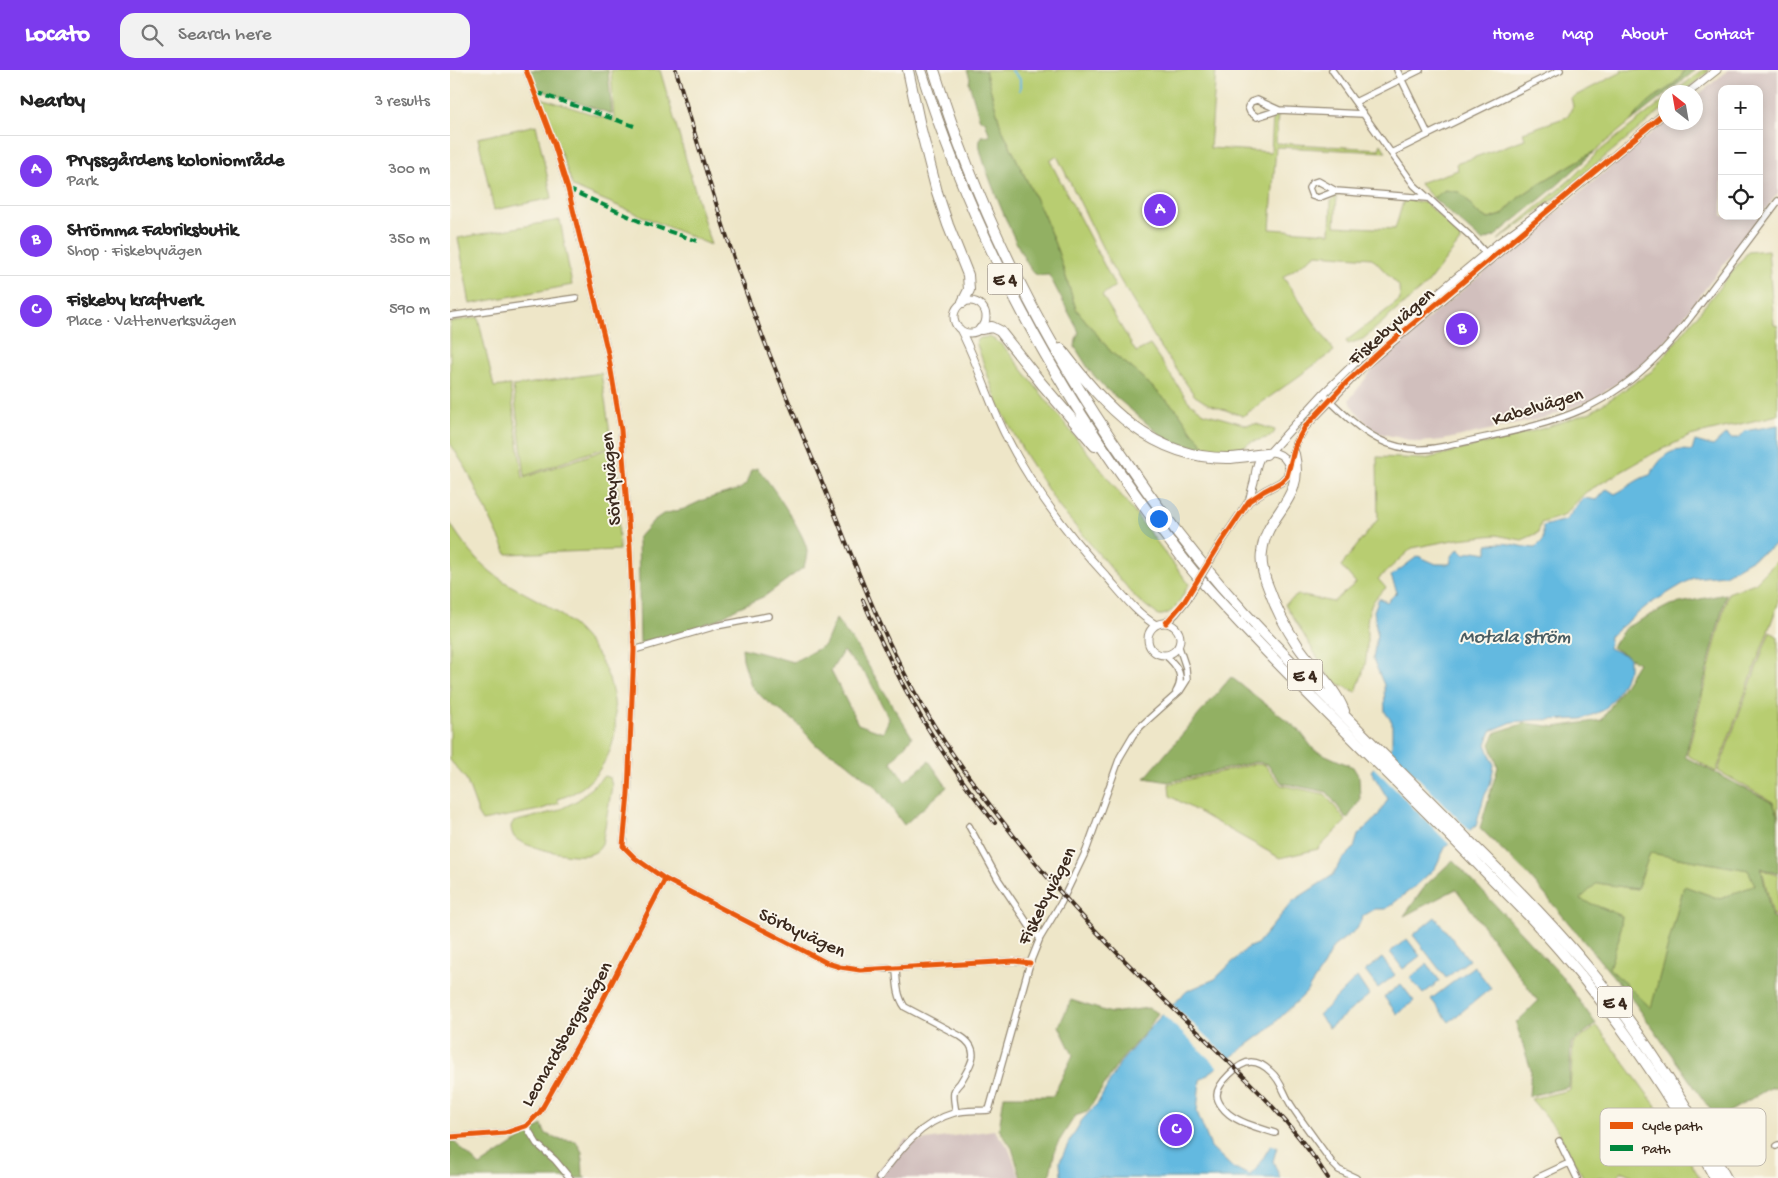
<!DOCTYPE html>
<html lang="en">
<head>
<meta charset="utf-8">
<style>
  body { margin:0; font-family:"Gochi Hand",sans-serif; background:#f2f2f2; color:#222 }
  .controls { position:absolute; right:15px; top:15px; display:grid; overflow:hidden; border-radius:10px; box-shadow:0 2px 12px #0003 }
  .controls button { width:45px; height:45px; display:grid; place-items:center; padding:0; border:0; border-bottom:1px solid #e0e0e0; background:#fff; color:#222; font:25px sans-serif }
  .compass { position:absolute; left:1208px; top:15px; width:45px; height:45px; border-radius:50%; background:#fff; box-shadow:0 2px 12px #0003; rotate:329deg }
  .you { position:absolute; left:708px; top:448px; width:18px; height:18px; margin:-12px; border:4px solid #fff; border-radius:50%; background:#1a73e8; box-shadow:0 0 0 8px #1a73e833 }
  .badge { display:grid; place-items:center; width:32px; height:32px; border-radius:50%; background:#7c3aed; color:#fff; font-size:16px; font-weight:700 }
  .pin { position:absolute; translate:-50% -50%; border:2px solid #fff; box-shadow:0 1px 5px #0006 }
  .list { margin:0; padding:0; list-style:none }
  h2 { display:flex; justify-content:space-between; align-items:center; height:65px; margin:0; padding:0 20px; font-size:21px }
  h2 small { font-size:16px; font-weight:400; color:#767676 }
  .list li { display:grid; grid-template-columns:32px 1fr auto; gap:15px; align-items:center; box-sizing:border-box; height:70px; padding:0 20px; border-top:1px solid #e0e0e0 }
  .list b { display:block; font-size:19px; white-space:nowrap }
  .list p { margin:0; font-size:16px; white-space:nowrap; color:#767676 }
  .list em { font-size:16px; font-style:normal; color:#767676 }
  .icon { flex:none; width:28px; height:28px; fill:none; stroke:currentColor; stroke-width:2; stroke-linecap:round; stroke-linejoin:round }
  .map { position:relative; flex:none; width:1328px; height:1108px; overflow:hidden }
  header { display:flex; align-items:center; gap:30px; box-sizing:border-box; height:70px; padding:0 25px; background:#7c3aed; color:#fff }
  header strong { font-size:24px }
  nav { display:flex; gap:28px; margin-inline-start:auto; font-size:18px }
  .search { width:350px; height:45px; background:#f2f2f2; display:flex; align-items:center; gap:12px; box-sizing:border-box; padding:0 18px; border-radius:15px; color:#767676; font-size:19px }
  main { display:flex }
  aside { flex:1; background:#fff }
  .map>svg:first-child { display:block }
  .industrial { fill:#d1bfbd; fill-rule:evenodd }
  .green { fill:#b8cd71; stroke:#7a7c48 }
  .forest { fill:#92b063; stroke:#666d40; fill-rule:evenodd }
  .water { fill:#63b9e0; stroke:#4f727f }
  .pier { fill:#eee6c8 }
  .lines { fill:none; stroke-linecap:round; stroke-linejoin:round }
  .stream { stroke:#63b9e0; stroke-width:2 }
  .minor-casing { stroke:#948873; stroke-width:8 }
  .tertiary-casing { stroke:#948873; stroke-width:9 }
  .motorway-casing { stroke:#948873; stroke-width:12 }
  .minor { stroke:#fff; stroke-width:5.5 }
  .tertiary { stroke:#fff; stroke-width:7 }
  .motorway { stroke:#fff; stroke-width:10 }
  .rail-casing { stroke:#3b2a1e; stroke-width:4 }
  .rail { stroke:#fbf7ec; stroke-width:2; stroke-dasharray:5.5; stroke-linecap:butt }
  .tertiary-bridge-casing { stroke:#948873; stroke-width:9; stroke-linecap:butt }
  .tertiary-bridge { stroke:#fff; stroke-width:7 }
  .quiet { stroke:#00873e; stroke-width:4; stroke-dasharray:8 4; stroke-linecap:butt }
  .cycleway-casing { stroke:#fbf7ec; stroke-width:8 }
  .cycleway { stroke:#e8590c; stroke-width:5 }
  .labels { text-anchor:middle; stroke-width:4; stroke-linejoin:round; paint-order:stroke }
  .shield { fill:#fbf7ec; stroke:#75685c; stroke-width:1 }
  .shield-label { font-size:18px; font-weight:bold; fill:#3b2a1e }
  .street-label { font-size:19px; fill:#3b2a1e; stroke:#fbf7ec }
  .water-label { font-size:20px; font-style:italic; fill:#495c62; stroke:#fbf7ec }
  .key { fill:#fbf7ec; stroke:#c1baae; stroke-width:1 }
  .key-label { font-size:14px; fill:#3b2a1e }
</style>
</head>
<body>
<header>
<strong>Locato</strong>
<div class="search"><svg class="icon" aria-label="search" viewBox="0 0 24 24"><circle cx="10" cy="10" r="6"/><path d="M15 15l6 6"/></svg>Search here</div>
<nav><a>Home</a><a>Map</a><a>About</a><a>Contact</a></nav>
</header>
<main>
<aside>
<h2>Nearby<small>3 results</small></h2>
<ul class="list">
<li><span class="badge">A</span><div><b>Pryssgårdens koloniområde</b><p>Park</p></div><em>300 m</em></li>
<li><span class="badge">B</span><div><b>Strömma Fabriksbutik</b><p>Shop · Fiskebyvägen</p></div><em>350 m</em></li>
<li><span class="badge">C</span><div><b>Fiskeby kraftverk</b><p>Place · Vattenverksvägen</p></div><em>590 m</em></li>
</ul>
</aside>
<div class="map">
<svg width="1328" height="1108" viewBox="0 0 1328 1108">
  <rect width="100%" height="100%" fill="#fbf7ec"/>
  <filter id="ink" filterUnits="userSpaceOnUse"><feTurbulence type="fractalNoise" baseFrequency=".02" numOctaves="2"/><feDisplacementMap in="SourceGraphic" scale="10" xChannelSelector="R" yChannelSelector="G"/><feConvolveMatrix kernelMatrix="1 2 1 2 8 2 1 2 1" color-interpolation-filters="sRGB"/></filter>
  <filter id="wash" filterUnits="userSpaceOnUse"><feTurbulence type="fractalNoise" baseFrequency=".0096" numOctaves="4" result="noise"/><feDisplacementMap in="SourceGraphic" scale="20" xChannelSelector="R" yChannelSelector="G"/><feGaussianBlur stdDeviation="1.12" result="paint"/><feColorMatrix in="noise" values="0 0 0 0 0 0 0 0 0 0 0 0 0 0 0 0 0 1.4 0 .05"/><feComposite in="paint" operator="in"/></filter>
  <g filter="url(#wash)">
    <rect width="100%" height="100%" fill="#eee6c8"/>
    <!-- industrial -->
    <path class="industrial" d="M1278,0H1328V123L1207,282L1184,302L1142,330L1098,347L993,370L968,372L929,363L918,355L904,339L899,330L933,286L1215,52H1246V27ZM1272,19H1309V146H1272Z
      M544,1060L558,1077L570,1108H421L456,1069L463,1072Z"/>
    <!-- green -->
    <path class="green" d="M161,0H210L261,175L123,117L91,28L164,51Z
      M535,0H766L760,78L821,82L823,48L828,44L826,73L929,79L931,74L936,82L826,77L820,159L880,163L881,131L887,125L885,156L945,159L954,129L975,133L1008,162L1010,166V171L977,214L913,269L898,274L896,271L950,230L949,216L922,188L867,184L833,207L884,281L793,346L758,334L745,326L708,273L661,195L607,86L600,91L665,216L652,225L686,282L700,275L739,332L754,343L797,355L806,354L825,360L824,363L820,367L801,372L788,380L779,381H756L750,370L742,362L728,341L683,299L662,283L626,239L608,182L594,146L551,57Z
      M1171,0H1234L1232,6L1217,20L1202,29L1180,52L1145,81L1090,113L1068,128L1052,145L1039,149L1027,143L1018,131L995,120L983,128L969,113L1008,100L1006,94L1075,69L1073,62L1117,47L1123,36L1121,28L1172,2Z
      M1253,0H1260L1233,22H1224Z
      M1215,29V37L1108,126L1048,170L1121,109L1147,83Z
      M86,55L102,128L44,140L28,68Z
      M110,150L122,215L20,234L8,168Z
      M1318,180L1324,255L1328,256V345L1240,366L1204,383L1136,422L1113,446L1091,453L1088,463L1072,470L1046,465L1008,469L962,478L928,509L936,518C909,539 920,560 916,589C915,600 909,612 906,622L881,610L835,534L848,525L883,532L906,513L891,496L928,449L927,387L975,389L1091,359L1141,342L1202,301L1298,182Z
      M28,247L44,317L60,315L73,408L160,378L161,384L167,388L169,480L57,484L17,400L0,373V252Z
      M539,267L547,271L556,279L657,407L739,514C732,526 724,547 708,545L687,529L609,437L576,386L548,334L526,272L530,268Z
      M151,303L162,376L141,382L75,406L63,316Z
      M0,453C12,472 24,488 41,502C58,516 78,524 96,535C131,556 159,590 164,631C166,648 167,666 159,683C148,706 132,723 107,729L109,733L89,740L32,751L27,743V739L16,709L0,690Z
      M1328,490V534L1266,702L1237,685L1278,523L1305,513Z
      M1320,561L1328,567V746L1323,732L1268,701Z
      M805,694L815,695L831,715L875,724L896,751L868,779L830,788L720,726L719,714Z
      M154,706L160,708L162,716L152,774C149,781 143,784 136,785C121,787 74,778 64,767C62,763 61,760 61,756L63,752L107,741L128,730Z
      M1200,783L1299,800L1305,815L1270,829L1234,816L1201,939L1158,898L1169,868L1172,846L1129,829L1147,813L1187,819Z
      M1312,799L1328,806V848L1323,846Z
      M1147,956L1209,1040L1250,1108H1187L1171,1101L1167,1108H1134L1121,1087L1108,1061L1081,1029L1120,1020L1123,973Z"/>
    <!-- forest -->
    <path class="forest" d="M79,0H158L162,44L87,19Z
      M517,0H535L551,57L594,146L608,182L626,239L662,283L683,299L728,341L742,362L750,370L756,381L727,374L714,368L654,317L640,301L625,277L626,269L629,262L599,205C594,205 589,207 584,203C571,191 533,97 530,78C529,74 530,70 531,66H540L535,51L530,50L519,13L520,8Z
      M1234,0H1246L1180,52C1187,44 1194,35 1202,29C1213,20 1230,15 1234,0Z
      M1145,81L1104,118L1045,166L1032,171L983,128L995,120L1009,122L1018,131L1027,143L1039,149L1052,145L1068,128L1090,113Z
      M307,398C318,409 357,467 357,481C357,486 355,492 354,497L315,526L285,539L265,551L259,552L242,560L190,573L188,468L203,451L213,444L234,439L253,430L290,419L296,414L301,400Z
      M1276,524L1235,687L1323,733L1328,745V804L1311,798L1322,848L1328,850V1017H1321L1267,1049L1182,929L1081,808L1030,758L1048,697L1040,674L1046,662L1076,653L1105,657L1152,650L1188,593L1162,577L1175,558L1220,535ZM1200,783L1298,800L1305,815L1270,829L1234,816L1201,938L1159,898L1169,868L1172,846L1130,829L1147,813L1187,819Z
      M386,549L405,574L462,667L441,692L455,711L479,691L497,717L454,755L427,718L392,689L366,675L346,652L314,629L301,616L293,589L292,578L343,592L375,575ZM393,581L418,607L439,649L433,663L408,654L381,601Z
      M781,607L849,660L864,680L903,697L909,707L910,730L897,749L877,722L832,713L817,694L806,692L719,712L695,708Z
      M1003,790L1110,904L1146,954L1121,973L1119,1017L1079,1026L1081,1000L1066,953L1088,931L1006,819L954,846L976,815Z
      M621,930L661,943L698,938L708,943L698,959L669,992L637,1042L625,1046L606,1076L599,1108H571L562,1078L549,1059L554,1026H603L623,985L609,956Z
      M92,1055L95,1063L106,1069L126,1071L132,1082L133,1105L136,1108H0V1071H3L30,1096Z"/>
    <!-- water -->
    <path class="water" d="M1328,355V474L1275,505L1243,508L1198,535L1160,566L1159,578L1179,587V600L1165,627L1154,640L1132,649L1085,650L1062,652L1041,661L1036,674L1044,695L1040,715L1034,727L1026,756L996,776L985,798L968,814L936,839H925L913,846L907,859L883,877L871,900L855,924L815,962L750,1010L747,1042L761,1077L783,1098L800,1105L807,1098L821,1075L827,1077L823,1091L830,1108H613L611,1106L610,1091L619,1072L632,1050L648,1033L670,993L707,950L737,921L765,909L797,878L807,874L843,831L883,805L890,792L904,778L908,765L927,747L938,729L921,701L942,676V652L935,642L934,615L923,589L927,564L924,541L929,528L937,532L947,522L941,506L968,486L986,494H1000L1002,486L1009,478L1014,484L1025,481L1037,483V475C1056,470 1067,477 1085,478L1093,470V456L1116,450L1133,428L1147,430L1157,419L1165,424C1177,418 1188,408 1200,405C1212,387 1218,377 1242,381L1245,371L1263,376L1276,364L1281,368H1289L1295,361Z
      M985,847L1019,890L996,908L963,865Z
      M957,869L970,886L953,899L940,882Z
      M932,888L945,905L928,918L915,901Z
      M977,894L990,911L973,924L960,908Z
      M1024,896L1041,918L999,952L981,929Z
      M907,907L919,925L879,958L869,945Z
      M951,914L964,931L947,944L934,927Z"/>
    <!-- pier -->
    <path class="pier" d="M938,677L1021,762L1001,776L922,696Z
      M721,933L781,990L770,999L711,943Z"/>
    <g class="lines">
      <!-- stream -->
      <path class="stream" d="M561,0L570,9V20"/>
    </g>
  </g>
  <g filter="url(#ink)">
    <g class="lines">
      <defs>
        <path id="minor" d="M76,0L103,71L118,119L158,283L171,360L180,476L184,580L178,724L173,776L185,788L215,809
          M882,0L964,115L1020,166L1041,189
          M947,0L978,64
          M905,32L970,0
          M829,40L807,47L800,42L798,37L801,32L807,30L829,40L913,44
          M941,83L1110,0
          M886,121L868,128L862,126L859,118L862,113L868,111L886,121L977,128
          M0,246L126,228
          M873,324C912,362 939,389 997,376C1042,365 1091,358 1133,339C1195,310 1225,268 1264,216C1286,187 1307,159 1328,131
          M184,580L266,556L319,546
          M715,585C728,596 735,607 726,622
          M519,756L548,809L582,860L590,868
          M446,899C447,913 447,926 455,937L510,966C533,980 520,996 510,1013C508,1015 504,1020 504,1023C503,1028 505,1037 506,1042
          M76,1056L87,1074L105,1090L120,1108
          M825,1063C810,1058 792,1054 779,1044C774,1040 767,1032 767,1025C767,1014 789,992 801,992C809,992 816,997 821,1002C831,1010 834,1024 841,1035C854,1055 869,1074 883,1094L889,1100L906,1108
          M0,1067L55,1063L76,1056L90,1042L145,945L215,809L377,893L390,897L410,900L564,891L580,893
          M1109,1071L1127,1108
          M1326,1076L1328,1075
          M429,1108C449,1081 471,1052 504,1043C514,1040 528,1041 539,1040L580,893L590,868L611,833L636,781L670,687L683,665L691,656L730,621L737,610L736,598L729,577
          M1087,1108L1119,1093"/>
        <path id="tertiary" d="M1239,22L1267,0
          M504 247a16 16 0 1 1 32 0a16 16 0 1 1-32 0Z
          M510,259C528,293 538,330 555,364C582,417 617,464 657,507C672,524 687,544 706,555
          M819,383L873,324L909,289L1048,173L1097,137
          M799,431C801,425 802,418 804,412C806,400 807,377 826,383C833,385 837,391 839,397
          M770,474L799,431L814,421L831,412L837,406L846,373L855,357L914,296L1216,42
          M698 569a16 16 0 1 1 32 0a16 16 0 1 1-32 0Z
          M716,553L726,543L737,529"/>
        <path id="motorway" d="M458,0L470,56L487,122L498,155L518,205L519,220L513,232
          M471,0C519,152 592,295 685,424C706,453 726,481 748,507C772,535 798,562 823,588C891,658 961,725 1028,794C1049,816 1071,836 1091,859C1159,934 1217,1018 1265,1108
          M484,0C528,142 594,274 679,395C714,447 752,496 794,542C866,620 943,693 1017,769C1060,811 1102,854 1140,900C1193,964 1237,1035 1276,1108
          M531,259L542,257L550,261L592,314L645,376
          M611,279C655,337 702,390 781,388C793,387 805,385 816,384
          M844,384C855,432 816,442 812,482C810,494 814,507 819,519C826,539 836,558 848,576C863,598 884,616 894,641"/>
      </defs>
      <!-- minor casing -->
      <use href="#minor" class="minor-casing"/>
      <!-- tertiary casing -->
      <use href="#tertiary" class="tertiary-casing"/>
      <!-- motorway casing -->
      <use href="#motorway" class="motorway-casing"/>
      <!-- minor -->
      <use href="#minor" class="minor"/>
      <!-- tertiary -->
      <use href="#tertiary" class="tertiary"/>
      <!-- motorway -->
      <use href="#motorway" class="motorway"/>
      <defs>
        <path id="rail" d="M226,0C250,82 274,164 304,244C324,297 346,350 368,402C401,483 431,567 476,642C502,687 535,729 567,770C616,833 671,888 728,943C782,995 838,1045 878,1108
          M413,530C448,614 488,683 545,753"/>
      </defs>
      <!-- rail casing -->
      <use href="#rail" class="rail-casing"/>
      <!-- rail -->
      <use href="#rail" class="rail"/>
      <defs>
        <path id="tertiary-bridge" d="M737,529L770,474"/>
      </defs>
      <!-- tertiary-bridge casing -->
      <use href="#tertiary-bridge" class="tertiary-bridge-casing"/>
      <!-- tertiary-bridge -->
      <use href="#tertiary-bridge" class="tertiary-bridge"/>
      <!-- quiet -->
      <path class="quiet" d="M86,24H91L184,56
        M118,119L189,151L247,171"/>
      <defs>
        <path id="cycleway" d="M76,0L103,71L118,119L158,283L171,360L180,476L184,580L178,724L173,776L185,788L215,809
          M716,553L734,532L770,474L799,431L814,421L831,412L837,406L846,373L855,357L897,312L935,277L1216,42
          M0,1067L55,1063L76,1056L90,1042L145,945L215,809L377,893L390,897L410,900L564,891L580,893"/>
      </defs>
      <!-- cycleway casing -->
      <use href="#cycleway" class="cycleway-casing"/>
      <!-- cycleway -->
      <use href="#cycleway" class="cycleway"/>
    </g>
  </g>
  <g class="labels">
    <!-- shield labels -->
    <g class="shield">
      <rect x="537.5" y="193.5" width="35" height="31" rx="4"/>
      <rect x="837.5" y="589.5" width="35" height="31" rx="4"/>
      <rect x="1147.5" y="916.5" width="35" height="31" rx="4"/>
    </g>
    <g class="shield-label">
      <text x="555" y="215">E 4</text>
      <text x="855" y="611">E 4</text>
      <text x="1165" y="938">E 4</text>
    </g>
    <!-- street labels -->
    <g class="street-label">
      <text transform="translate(940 255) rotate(-41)" y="7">Fiskebyvägen</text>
      <text transform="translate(1087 335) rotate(-17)" y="7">Kabelvägen</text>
      <text transform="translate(159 409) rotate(-95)" y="7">Sörbyvägen</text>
      <text transform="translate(595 825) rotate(-63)" y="7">Fiskebyvägen</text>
      <text transform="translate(353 861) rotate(25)" y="7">Sörbyvägen</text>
      <text transform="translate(115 963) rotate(-60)" y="7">Leonardsbergsvägen</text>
    </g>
    <!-- water labels -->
    <g class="water-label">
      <text x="1065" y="572">Motala ström</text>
    </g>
  </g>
  <!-- legend -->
  <rect x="1150" y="1038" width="166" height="58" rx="8" class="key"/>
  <rect x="1160" y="1052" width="23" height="7" fill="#e8590c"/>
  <rect x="1160" y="1075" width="23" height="6" fill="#00873e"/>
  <g class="key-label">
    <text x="1192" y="1060">Cycle path</text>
    <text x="1192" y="1083">Path</text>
  </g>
</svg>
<div class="controls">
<button>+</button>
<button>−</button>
<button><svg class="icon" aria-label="locate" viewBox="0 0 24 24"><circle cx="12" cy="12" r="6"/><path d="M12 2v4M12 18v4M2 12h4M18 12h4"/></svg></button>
</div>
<svg class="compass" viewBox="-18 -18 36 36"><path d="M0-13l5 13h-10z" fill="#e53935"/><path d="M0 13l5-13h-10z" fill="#767676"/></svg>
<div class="you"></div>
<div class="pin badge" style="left:710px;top:140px">A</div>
<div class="pin badge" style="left:1012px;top:259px">B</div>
<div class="pin badge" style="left:726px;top:1060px">C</div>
</div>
</main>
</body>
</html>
